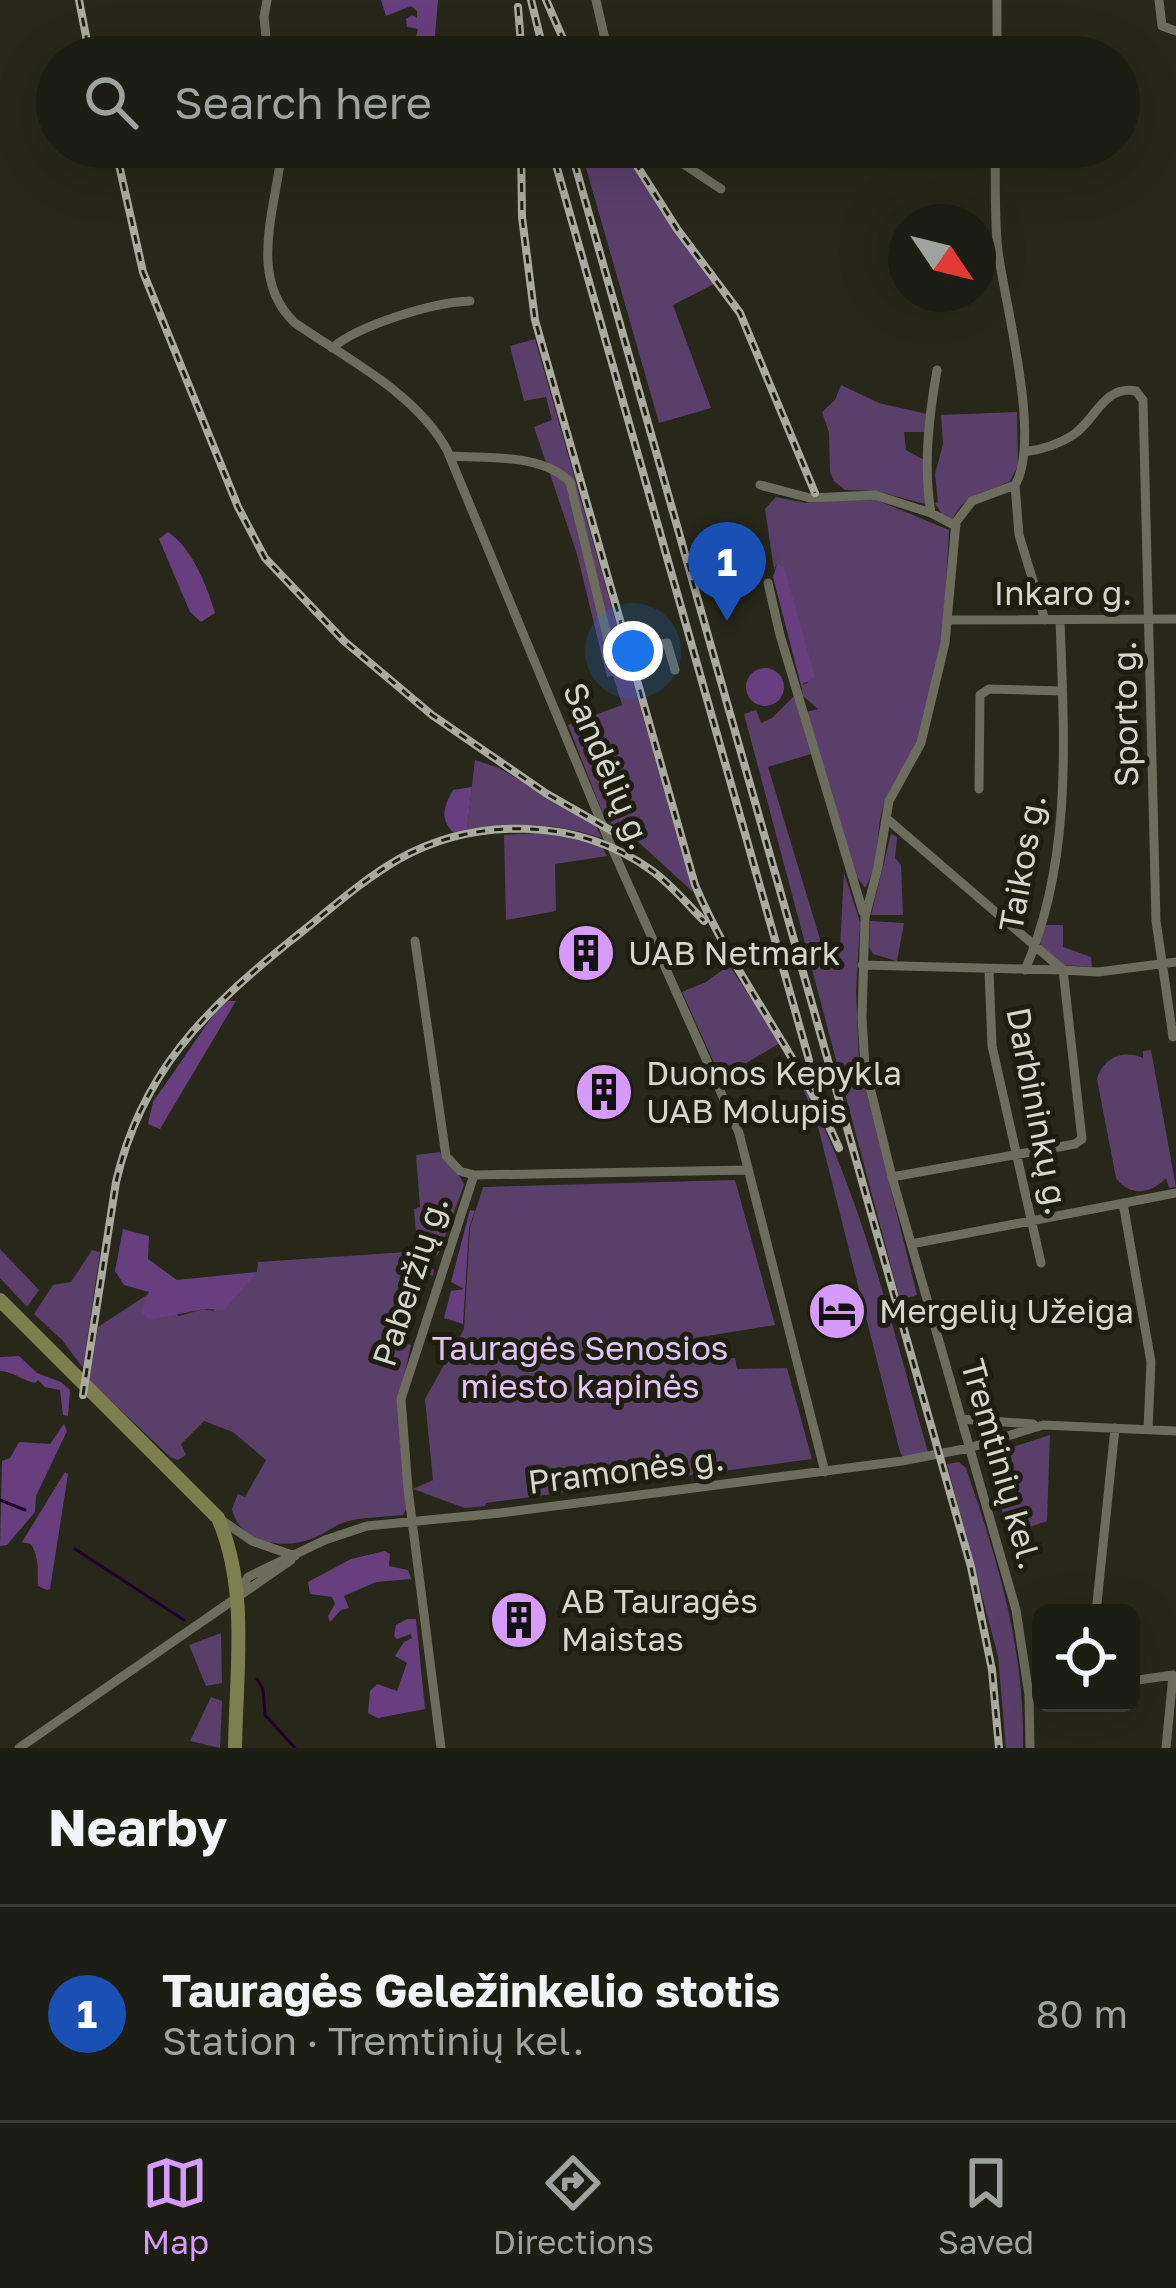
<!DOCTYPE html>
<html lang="en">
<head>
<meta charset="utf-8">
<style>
  body { margin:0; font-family:"Golos Text",sans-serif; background:#2a2b21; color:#f1f3f6 }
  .controls { position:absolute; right:36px; bottom:36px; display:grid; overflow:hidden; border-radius:18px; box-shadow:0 12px 48px #0002 }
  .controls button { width:108px; height:108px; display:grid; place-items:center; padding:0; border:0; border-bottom:3px solid #3b3c33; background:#1d1e13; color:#f1f3f6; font:60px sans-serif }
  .compass { position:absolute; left:888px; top:204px; width:108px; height:108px; border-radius:50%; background:#1d1e13; box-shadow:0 12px 48px #0002; rotate:125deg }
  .you { position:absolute; left:633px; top:651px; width:42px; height:42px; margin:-30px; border:9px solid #fff; border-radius:50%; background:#1a73e8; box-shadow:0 0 0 18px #1a73e833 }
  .badge { display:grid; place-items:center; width:78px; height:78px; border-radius:50%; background:#d69bfa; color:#fff; font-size:39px; font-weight:700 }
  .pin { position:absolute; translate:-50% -99px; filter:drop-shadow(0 3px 6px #0008) }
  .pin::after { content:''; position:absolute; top:63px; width:42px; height:36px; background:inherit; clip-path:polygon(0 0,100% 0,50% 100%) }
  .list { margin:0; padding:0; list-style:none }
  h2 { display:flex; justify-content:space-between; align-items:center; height:156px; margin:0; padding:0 48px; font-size:51px }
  h2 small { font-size:39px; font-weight:400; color:#a0a2a0 }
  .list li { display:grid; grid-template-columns:78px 1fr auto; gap:36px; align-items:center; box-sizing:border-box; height:216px; padding:0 48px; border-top:3px solid #3b3c33 }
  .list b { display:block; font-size:45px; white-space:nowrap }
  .list p { margin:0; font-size:39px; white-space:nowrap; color:#a0a2a0 }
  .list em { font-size:39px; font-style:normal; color:#a0a2a0 }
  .icon { flex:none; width:66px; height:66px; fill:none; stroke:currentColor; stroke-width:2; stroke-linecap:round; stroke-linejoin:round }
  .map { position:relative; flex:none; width:1176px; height:1748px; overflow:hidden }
  .search { position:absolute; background:#1d1e13; box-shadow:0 12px 48px #0002; left:36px; right:36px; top:36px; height:132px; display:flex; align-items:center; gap:30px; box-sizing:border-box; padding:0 42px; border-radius:66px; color:#a0a2a0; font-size:45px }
  .sheet { height:372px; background:#1d1e13 }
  nav { display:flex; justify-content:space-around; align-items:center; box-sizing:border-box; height:168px; border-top:3px solid #3b3c33; background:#1d1e13; font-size:33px; color:#a0a2a0 }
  nav a { display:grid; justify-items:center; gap:6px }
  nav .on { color:#d69bfa }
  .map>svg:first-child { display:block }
  .green { fill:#5a3f6b }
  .forest { fill:#673f7f }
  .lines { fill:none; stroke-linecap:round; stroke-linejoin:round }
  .stream { stroke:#1e012d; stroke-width:3 }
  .minor { stroke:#6c6d5c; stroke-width:9 }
  .secondary { stroke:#7e7f4e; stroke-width:14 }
  .rail-casing { stroke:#aaaba0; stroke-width:8 }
  .rail { stroke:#1e1e10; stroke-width:3; stroke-dasharray:9; stroke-linecap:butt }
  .labels { text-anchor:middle; stroke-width:10; stroke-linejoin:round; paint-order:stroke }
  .street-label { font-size:33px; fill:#d5d6cc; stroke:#1e1e10 }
  .poi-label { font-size:33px; fill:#d5d6cc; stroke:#1e1e10; text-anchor:start }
  .park-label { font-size:33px; fill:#e3c1f9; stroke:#1e1e10 }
</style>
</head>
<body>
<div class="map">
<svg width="1176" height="1748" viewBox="0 0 1176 1748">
  <rect width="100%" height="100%" fill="#272819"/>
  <!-- green -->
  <path class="green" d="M580,147H619L714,284L673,305L711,408L659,423Z
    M535,339L693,892L634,838L605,819L568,725L622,705L613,676L607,677L577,554L534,427L552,420L546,397L524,401L510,346Z
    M841,385L879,403L927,414L925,432H904L906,450L924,460L925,504L876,491L845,490L834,481L830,472L829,432L822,412L835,400Z
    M1017,412L1018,466L1010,481C985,494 966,491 952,520L944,518L935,503L938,502L935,474L943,444L941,415Z
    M776,497L806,503L872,498L949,530C945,603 944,683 914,750C906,767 893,781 886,798C874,827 882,861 865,888L855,874L807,712L818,709L803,696L801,685L808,683L777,564L774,570L765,509Z
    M794,696L811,754L768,767L823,949L840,948L844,873L860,922L856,991L859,1062L917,1295L900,1300L744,714L756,710L761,723L772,718Z
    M475,760L499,768L595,824L602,838C554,822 516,823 467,829Z
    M544,833L601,845L607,856L555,864L556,911L506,920L504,835Z
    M891,834L897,837L895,858L901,865L903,915H871Z
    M870,921L904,923L897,961L873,954L869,947Z
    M1044,925H1063V947L1091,957L1092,967L1063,965L1040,947Z
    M729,965L780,1043L721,1078L682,992L706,982Z
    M1151,1050L1176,1187L1169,1188L1166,1178C1151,1194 1130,1197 1116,1178L1097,1079C1103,1058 1123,1049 1143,1058V1051Z
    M793,1065C860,1186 890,1320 928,1452L903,1457L900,1452L816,1119Z
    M440,1152C445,1167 460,1171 464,1185L438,1255L417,1245L414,1209L420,1207L416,1155Z
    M735,1180L775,1325L701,1337V1359L735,1358L737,1369L787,1368L812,1459L486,1503L485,1506L465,1508L413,1489L433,1480L425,1399L464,1329L470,1228L483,1187Z
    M0,1249L39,1290L27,1307L0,1278Z
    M92,1250L100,1252L83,1368L62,1340L34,1314L53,1285L71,1282Z
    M407,1252L434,1270L433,1276L415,1270L395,1339L411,1345L398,1404L406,1509L403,1515C384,1517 363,1517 345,1522C333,1526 323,1535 311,1539C283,1550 239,1543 232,1509L238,1494L245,1497L266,1460L233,1432L204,1421L181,1444L186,1455L178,1460L170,1457L89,1380L98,1327L150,1293L179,1316L204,1309L213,1311L257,1272L258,1262Z
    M1050,1435L1047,1521L1010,1534L985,1459L988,1455Z
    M959,1462L966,1468C998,1562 1025,1649 1023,1748H1006L998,1656L947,1464Z
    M221,1633L222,1683L206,1686L189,1645Z
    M211,1697L222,1701L220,1748L190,1741Z"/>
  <!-- forest -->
  <path class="forest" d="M438,0L434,47L426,55L410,57L418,29L407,27L406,19L412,15L417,18V11L411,6L386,16L381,0Z
    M168,532C192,548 207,586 215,613L201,622L190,612L159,539Z
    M777,564L784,567L815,677L801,685L773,577Z
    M746 687a19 19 0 1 1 38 0a19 19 0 1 1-38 0Z
    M472,787L467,829L454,833C439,819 444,806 453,790Z
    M228,1001H236L160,1129L148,1124L153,1102L216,1011Z
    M470,1210L475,1211L469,1228L463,1324L444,1318L451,1291L464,1289L451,1282Z
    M123,1229L149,1236L148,1259L177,1280L257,1272L224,1310L204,1309L149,1320L141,1311L149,1292L124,1285L115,1271Z
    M19,1356L37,1373L61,1382L70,1390L68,1416L63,1415L60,1390L45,1387L38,1380L35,1383C21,1380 15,1372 0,1371V1357Z
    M64,1424L67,1431L36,1496L35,1512L7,1545L0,1546L2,1461L10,1458L19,1442L50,1444Z
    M65,1472L68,1474L50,1589L47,1590L38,1586C37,1569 40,1560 31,1544L22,1542Z
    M385,1551L390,1554L389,1566L408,1570L411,1579L376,1582L344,1596L349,1608L341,1610L330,1622L328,1616L335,1604L332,1597L310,1594L308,1582L351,1559Z
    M407,1619H416L425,1709L378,1718L368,1713L370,1691L377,1684L397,1691L407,1663L395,1656L404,1642L412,1638L411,1634L397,1639L394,1636L396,1625Z"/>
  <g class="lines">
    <!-- stream -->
    <path class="stream" d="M0,1500L25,1510
      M75,1549L184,1620
      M257,1679L263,1689L265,1715L295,1748"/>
    <!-- minor -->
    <path class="minor" d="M267,0L264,17L268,57
      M596,0L609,57
      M1159,0L1162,26L1176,31
      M997,57V0
      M282,147C277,206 246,277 295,323C347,359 416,393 447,450L612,848L739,1133L825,1472
      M658,147L721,189
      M995,147C996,181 994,217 998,251C1005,305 1042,440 1015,485L972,501L956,522L945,643L921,743L889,801L878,867L865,917L862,1018L865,1067L892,1177L1016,1610L1029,1695L1030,1748
      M332,348C359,325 434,302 470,301
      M937,370C929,416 923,466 931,513L956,526
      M1024,452C1040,450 1059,444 1073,435C1096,420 1103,385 1136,391L1143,400L1156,921L1173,1037
      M450,456C488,459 542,453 570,482L610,648L621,653L667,643L675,670
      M760,485L810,498L875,495L931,513
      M1015,485L1019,535L1045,620
      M768,583L780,635L863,912
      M950,620L1176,619
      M979,789L980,695L989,689L1062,691
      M886,818L1063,970L1098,972L1176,962
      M415,941L446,1156L460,1171L474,1175
      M862,965L1063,970L1082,1139L1075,1144L892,1177
      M989,970L992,1046L1041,1263
      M1025,970C1073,860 1064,737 1060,620
      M1123,1203L1151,1362L1148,1429
      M911,1244L1176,1193
      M961,1419L1033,1424
      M220,1519L252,1541L295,1556
      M240,1592L248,1577L325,1540L367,1526L500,1513L902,1461L969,1448L1043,1425L1176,1431
      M1096,1613L1115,1428
      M1131,1681L1173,1675
      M19,1748L291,1560
      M441,1748L408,1489L401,1399L474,1175L747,1170
      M1166,1748L1173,1675"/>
    <!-- secondary -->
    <path class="secondary" d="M0,1300L218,1518C249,1589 236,1672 235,1748"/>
    <defs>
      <path id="rail" d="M79,0L90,57
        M531,0L545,57
        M546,0L571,57
        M518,7L522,57
        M115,147L143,272L238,507L265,558L344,641L432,715L547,794L626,839
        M521,147L522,217L535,320L695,885C734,977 799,1055 839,1148
        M551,147L809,1060
        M570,147L971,1567L992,1670L999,1748
        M625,147L677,229L740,313L815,493
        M83,1395L116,1182C141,1073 205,1010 289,942C325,914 359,882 399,859C476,816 579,818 651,870C671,884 687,904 704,921"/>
    </defs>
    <!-- rail casing -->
    <use href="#rail" class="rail-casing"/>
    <!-- rail -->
    <use href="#rail" class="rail"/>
  </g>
  <!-- icons -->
  <defs>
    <symbol id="building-disc" viewBox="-11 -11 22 22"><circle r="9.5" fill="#d69bfa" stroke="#1e1e10"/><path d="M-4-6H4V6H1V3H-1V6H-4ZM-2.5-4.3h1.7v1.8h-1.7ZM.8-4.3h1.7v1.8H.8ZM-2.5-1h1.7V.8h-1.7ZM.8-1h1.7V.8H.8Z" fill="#111"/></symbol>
    <symbol id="hotel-disc" viewBox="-11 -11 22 22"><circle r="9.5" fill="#d69bfa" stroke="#1e1e10"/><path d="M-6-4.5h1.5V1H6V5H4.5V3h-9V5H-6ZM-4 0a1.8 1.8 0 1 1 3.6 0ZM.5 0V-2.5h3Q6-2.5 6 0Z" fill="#111"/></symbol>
  </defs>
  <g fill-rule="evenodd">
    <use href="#building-disc" x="553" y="920" width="66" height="66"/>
    <use href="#building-disc" x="571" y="1059" width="66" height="66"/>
    <use href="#hotel-disc" x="804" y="1278" width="66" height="66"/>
    <use href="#building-disc" x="486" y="1587" width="66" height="66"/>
  </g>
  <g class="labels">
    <!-- street labels -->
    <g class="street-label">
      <text x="1063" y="605">Inkaro g.</text>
      <text transform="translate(1125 714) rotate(-91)" y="12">Sporto g.</text>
      <text transform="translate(608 766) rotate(67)" y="12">Sandėlių g.</text>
      <text transform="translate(1022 863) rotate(-80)" y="12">Taikos g.</text>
      <text transform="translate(1038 1111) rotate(79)" y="12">Darbininkų g.</text>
      <text transform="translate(410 1281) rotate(-72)" y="12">Paberžių g.</text>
      <text transform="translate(1002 1464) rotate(74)" y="12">Tremtinių kel.</text>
      <text transform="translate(626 1470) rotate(-7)" y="12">Pramonės g.</text>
    </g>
    <!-- poi labels -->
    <g class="poi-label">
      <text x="628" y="965">UAB Netmark</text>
      <text x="646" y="1085">Duonos Kepykla<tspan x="646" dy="38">UAB Molupis</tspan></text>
      <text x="879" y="1323">Mergelių Užeiga</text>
      <text x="561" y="1613">AB Tauragės<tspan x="561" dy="38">Maistas</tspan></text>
    </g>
    <!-- park labels -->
    <g class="park-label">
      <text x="580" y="1360">Tauragės Senosios<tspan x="580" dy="38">miesto kapinės</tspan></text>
    </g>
  </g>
</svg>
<div class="controls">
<button><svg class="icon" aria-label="locate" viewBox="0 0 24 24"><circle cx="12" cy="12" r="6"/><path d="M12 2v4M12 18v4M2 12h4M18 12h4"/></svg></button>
</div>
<svg class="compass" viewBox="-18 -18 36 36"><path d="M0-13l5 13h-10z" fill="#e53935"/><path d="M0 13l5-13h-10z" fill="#a0a2a0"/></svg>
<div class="you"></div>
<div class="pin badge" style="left:727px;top:621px;background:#1a4fb4">1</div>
<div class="search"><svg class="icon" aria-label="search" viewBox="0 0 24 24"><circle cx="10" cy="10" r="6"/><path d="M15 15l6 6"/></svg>Search here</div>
</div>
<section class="sheet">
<h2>Nearby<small></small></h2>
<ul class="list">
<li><span class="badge" style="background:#1a4fb4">1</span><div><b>Tauragės Geležinkelio stotis</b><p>Station · Tremtinių kel.</p></div><em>80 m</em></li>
</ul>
</section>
<nav>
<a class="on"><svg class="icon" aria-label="map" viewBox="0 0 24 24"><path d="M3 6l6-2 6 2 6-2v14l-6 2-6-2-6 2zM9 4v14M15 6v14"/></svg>Map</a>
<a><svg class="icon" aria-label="directions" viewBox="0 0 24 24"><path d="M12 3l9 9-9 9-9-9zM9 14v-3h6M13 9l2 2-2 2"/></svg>Directions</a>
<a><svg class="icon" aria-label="saved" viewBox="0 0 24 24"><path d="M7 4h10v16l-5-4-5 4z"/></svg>Saved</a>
</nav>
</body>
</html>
